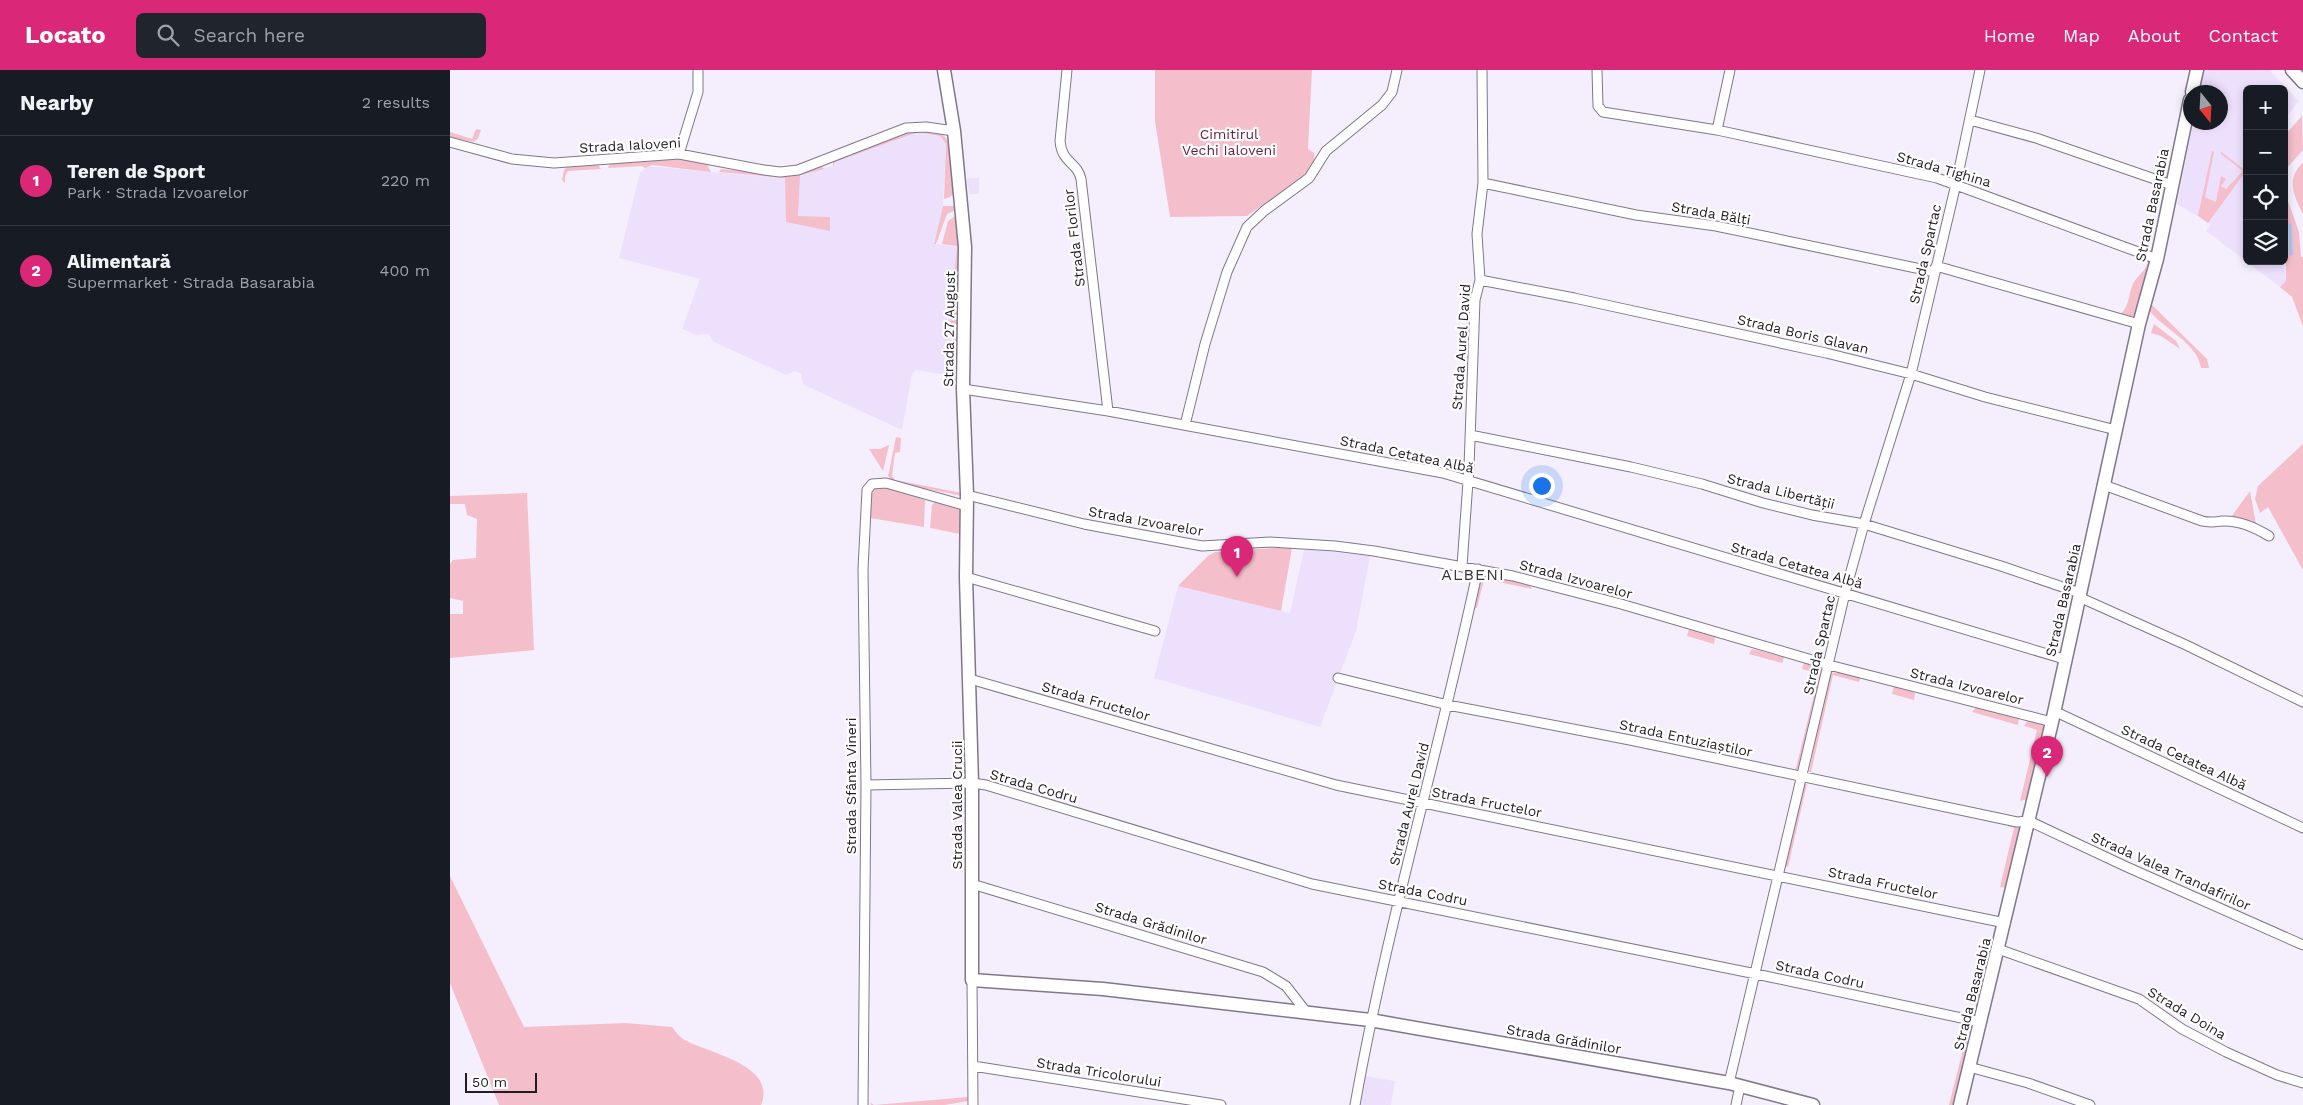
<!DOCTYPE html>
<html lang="en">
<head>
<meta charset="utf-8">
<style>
  body { margin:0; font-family:"Work Sans",sans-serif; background:#20242c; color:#f1f3f6 }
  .controls { position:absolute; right:15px; top:15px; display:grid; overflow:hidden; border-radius:8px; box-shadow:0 2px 8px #0003 }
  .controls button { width:45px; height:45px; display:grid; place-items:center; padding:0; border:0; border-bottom:1px solid #363941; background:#171b24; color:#f1f3f6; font:25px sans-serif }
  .compass { position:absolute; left:1733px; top:15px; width:45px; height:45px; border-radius:50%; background:#171b24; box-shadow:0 2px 8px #0003; rotate:162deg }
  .scale { position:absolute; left:15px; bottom:12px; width:72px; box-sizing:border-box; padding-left:5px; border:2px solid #201c24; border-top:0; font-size:14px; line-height:18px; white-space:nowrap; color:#201c24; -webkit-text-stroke:4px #fff; paint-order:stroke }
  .you { position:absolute; left:1091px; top:415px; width:18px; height:18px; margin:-12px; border:4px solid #fff; border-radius:50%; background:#1a73e8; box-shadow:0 0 0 8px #1a73e833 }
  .badge { display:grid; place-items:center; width:32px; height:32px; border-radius:50%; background:#db2777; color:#fff; font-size:16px; font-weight:700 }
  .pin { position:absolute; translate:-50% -41px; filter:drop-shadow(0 1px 2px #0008) }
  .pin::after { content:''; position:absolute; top:26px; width:18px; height:15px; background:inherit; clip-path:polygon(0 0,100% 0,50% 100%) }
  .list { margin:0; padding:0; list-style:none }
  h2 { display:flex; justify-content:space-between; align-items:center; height:65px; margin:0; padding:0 20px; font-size:21px }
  h2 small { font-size:16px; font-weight:400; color:#9ea1a6 }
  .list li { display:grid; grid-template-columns:32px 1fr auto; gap:15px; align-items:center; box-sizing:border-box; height:90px; padding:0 20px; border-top:1px solid #363941 }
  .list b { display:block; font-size:19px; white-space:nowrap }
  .list p { margin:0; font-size:16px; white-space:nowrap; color:#9ea1a6 }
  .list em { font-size:16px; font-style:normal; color:#9ea1a6 }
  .icon { flex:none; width:28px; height:28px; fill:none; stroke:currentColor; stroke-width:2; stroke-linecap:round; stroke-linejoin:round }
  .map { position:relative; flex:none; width:1853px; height:1035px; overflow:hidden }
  header { display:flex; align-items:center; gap:30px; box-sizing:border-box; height:70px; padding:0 25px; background:#db2777; color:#fff }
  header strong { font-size:24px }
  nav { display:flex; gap:28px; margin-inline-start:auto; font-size:18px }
  .search { width:350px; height:45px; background:#20242c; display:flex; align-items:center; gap:12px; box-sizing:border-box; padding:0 18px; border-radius:8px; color:#9ea1a6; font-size:19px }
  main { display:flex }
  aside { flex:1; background:#171b24 }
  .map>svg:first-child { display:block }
  .built { fill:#ede0fd }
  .green { fill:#f4bfca }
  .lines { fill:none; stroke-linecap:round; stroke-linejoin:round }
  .stream { stroke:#9ccef7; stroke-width:3 }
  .street-casing { stroke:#80778b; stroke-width:11 }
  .secondary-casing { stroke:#80778b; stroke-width:15 }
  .street { stroke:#fff; stroke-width:9 }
  .secondary { stroke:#fff; stroke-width:12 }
  .labels { text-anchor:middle; stroke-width:4.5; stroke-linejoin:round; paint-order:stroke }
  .park-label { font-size:14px; fill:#691d35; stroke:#fff }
  .street-label { font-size:14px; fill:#201c24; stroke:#fff }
  .quarter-label { font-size:16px; letter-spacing:1px; fill:#3a3243; stroke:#fff }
</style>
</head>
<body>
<header>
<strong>Locato</strong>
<div class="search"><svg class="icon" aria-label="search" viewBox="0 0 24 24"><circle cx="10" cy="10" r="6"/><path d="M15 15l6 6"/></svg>Search here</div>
<nav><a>Home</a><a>Map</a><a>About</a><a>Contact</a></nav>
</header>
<main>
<aside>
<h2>Nearby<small>2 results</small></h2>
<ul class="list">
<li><span class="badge">1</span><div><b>Teren de Sport</b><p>Park · Strada Izvoarelor</p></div><em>220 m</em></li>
<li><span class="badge">2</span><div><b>Alimentară</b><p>Supermarket · Strada Basarabia</p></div><em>400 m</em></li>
</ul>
</aside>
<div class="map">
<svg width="1853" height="1035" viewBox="0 0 1853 1035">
  <rect width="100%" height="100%" fill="#f5effd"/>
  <!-- built -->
  <path class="built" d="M1753,0H1819L1849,31L1834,51V19H1797V191H1834L1836,211L1830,217L1756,161L1761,154L1727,134L1743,53L1770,52V22H1749Z
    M468,62L490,66L496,74L493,136L484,174L507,176L499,261L505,262L502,306L466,300L462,304L452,360L354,315L351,308L352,304L345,301L336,305L264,272L258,264L246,265L232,259L250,209L169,188L190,103L198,96L339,109L363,100L384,96L385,92Z
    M517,108H529V124H519Z
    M854,479L920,486L906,561L870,657L704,608L728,516L840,543Z
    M915,1006L945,1011L941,1035H910Z"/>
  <!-- green -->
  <path class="green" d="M705,0H862L858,79L864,83C868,106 829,126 813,138L811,136L797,146L720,147L705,51Z
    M1852,46L1853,80L1835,100L1834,109V66Z
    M26,59L31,60L28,68L24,72L0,67V62L22,69Z
    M467,59C475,60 487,60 493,65C504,73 504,109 505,122L500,127L494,129L496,74L490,66L468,62L385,92L383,97V92L449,63Z
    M1762,81L1764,82L1755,127L1766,132L1771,106L1776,109L1771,116L1776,119L1793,101L1771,84L1770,81L1796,101L1758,153L1748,146Z
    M231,89L256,92L261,102L202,95L195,98L192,96L158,98L161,91Z
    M146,93L151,99L118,101L115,106V113L112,110L114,100L119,95Z
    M1853,93V144C1843,125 1836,108 1853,93Z
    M371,95L374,99L350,105L348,146L380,147V161L336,152L335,108L269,102L271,99L340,106Z
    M1834,112L1838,131L1849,162L1851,187H1853V256L1842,227L1830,217L1836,211Z
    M493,136H505L508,139L497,144L486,174H484Z
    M504,147L509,148V275L504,276L505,262L499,261L507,176L492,174L498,151Z
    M1698,192L1701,195L1687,243L1681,247L1669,245C1680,238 1678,223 1684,212C1689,204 1695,202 1698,192Z
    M1700,233L1757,289L1759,298H1751C1747,272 1714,260 1699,240Z
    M1704,254L1726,271L1730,279L1711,266L1701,263Z
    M446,367L451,368L450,382L445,383L442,406L445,410L512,423V426L442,412L438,406L439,402Z
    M1853,374V500L1818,437L1810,443L1805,429L1808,416Z
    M439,375L433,401L419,379H430Z
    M426,416H436L475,430L474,457L420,448L422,419Z
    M1800,421L1806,454L1781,447Z
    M77,423L84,580L0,588V544H13V531L0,528V494L3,490L26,488L27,449L17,445L15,434H0V426Z
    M485,432L509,437L511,440L510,464L480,458L482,435Z
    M824,478H842L831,541L728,516L758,486L765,482Z
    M1037,505L1079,514L1082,519L1034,509L1027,538H1025L1030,509L1031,506Z
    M1239,559L1265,567L1264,574L1237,566Z
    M1302,579L1334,587L1332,593L1299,584Z
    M1354,592L1370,597L1372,602L1349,699L1343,700L1346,698L1369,604L1352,599Z
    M1390,602L1411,607L1409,612L1383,605L1361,702H1359L1378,606L1380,603Z
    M1444,616L1463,621L1465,623L1464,630L1442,624Z
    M1527,636L1569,647L1568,655L1522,642Z
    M1578,650L1593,653L1594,656L1578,729L1570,731L1587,660L1574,656Z
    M1354,714H1357L1338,797L1334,796Z
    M1559,755L1568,757L1571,761L1557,818L1550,817L1564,758L1557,756Z
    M0,806L74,957L176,953L222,957C225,961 229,966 233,969C256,983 328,994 311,1035H49L0,913Z
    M1516,968L1521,969L1505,1035H1499Z
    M518,1027V1031L495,1035H421L420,1032L424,1035Z"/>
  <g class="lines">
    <!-- stream -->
    <path class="stream" d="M1840,155L1841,184"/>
    <defs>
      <path id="street" d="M617,0L610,71C612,94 627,91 631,109L658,341
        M1147,0L1148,36L1153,42L1267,60L1487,108L1707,189
        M1520,50L1586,68L1722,115
        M1267,60L1280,0
        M0,72L62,89L104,93L229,84L314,100L330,102L348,100L456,58L476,57L504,61
        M229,84L248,22V0
        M1033,113L1186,145L1266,156L1485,202
        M1486,196L1689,254
        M1030,210L1124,228L1376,283L1461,304L1535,327L1666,360
        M513,319L658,341L993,403L1614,589
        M735,355L755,274L777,202L797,157L814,141L859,108L876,81L932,35L942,22L947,0
        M1020,365L1181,397L1252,414L1313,433L1362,445L1414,454L1551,496L1630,523
        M1654,415L1752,451C1760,453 1764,452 1772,451C1788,450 1806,458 1819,466
        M517,425L634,454L752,476L820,472L885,476L924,481L1063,506L1171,534L1379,595L1602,652
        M1012,496L1019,397L1025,230L1030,210L1027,164L1033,113L1032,0
        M516,507L705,561
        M1629,527L1736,575L1853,632
        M888,608L998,635L1180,670L1567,752L1579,751L1677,797L1853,875
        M520,609L886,715L1555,853
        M1604,641L1853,758
        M416,715L522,713L536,715L862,814L1306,904L1530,952
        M522,814L813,902L836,916L857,943
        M1548,879L1689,929L1732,959L1776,982L1827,1005L1853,1013
        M522,910L523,1035
        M523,996L771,1035
        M1519,997L1578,1013L1640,1035
        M1279,1013L1395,523L1414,454L1461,304L1506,114L1530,0
        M413,1035L416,715L413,499L417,420L422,414L436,413L517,436
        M905,1035C937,854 990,679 1028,499
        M1286,1035L1290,1016"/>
      <path id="secondary" d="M494,0L504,61L515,177L513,319L517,425L516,507L522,713V910L653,919L920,950L1279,1013L1363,1035
        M1842,0L1853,12
        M1742,22L1747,0
        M1510,1035L1602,652L1689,254L1707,189L1740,30"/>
    </defs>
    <!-- street casing -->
    <use href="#street" class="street-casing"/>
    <!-- secondary casing -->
    <use href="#secondary" class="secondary-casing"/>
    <!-- street -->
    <use href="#street" class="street"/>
    <!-- secondary -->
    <use href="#secondary" class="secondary"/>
  </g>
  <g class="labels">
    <!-- park labels -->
    <g class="park-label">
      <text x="779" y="69">Cimitirul<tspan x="779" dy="16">Vechi Ialoveni</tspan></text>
    </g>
    <!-- street labels -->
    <g class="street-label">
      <text transform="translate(180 75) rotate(-3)" y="5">Strada Ialoveni</text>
      <text transform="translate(1494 99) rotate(16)" y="5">Strada Tighina</text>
      <text transform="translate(1702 135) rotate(-78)" y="5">Strada Basarabia</text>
      <text transform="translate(1261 143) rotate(10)" y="5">Strada Bălți</text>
      <text transform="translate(624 168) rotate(-97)" y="5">Strada Florilor</text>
      <text transform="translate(1475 184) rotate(-77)" y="5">Strada Spartac</text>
      <text transform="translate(499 259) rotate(-89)" y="5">Strada 27 August</text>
      <text transform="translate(1353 264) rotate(13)" y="5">Strada Boris Glavan</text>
      <text transform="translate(1011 277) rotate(-86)" y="5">Strada Aurel David</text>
      <text transform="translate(957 384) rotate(12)" y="5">Strada Cetatea Albă</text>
      <text transform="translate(1331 421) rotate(14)" y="5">Strada Libertății</text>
      <text transform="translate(696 451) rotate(10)" y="5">Strada Izvoarelor</text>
      <text transform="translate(1347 495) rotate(16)" y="5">Strada Cetatea Albă</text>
      <text transform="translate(1126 509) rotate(15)" y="5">Strada Izvoarelor</text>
      <text transform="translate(1613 530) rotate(-77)" y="5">Strada Basarabia</text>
      <text transform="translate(1369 575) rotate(-77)" y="5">Strada Spartac</text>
      <text transform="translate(1517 616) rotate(14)" y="5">Strada Izvoarelor</text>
      <text transform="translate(646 631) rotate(16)" y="5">Strada Fructelor</text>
      <text transform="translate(1236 668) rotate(12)" y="5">Strada Entuziaștilor</text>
      <text transform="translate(1734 687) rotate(25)" y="5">Strada Cetatea Albă</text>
      <text transform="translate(401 716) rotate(-90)" y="5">Strada Sfânta Vineri</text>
      <text transform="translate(584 716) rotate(16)" y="5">Strada Codru</text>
      <text transform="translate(1037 732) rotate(11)" y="5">Strada Fructelor</text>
      <text transform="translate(959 734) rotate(-76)" y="5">Strada Aurel David</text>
      <text transform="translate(507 735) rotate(-90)" y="5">Strada Valea Crucii</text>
      <text transform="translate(1721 801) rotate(24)" y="5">Strada Valea Trandafirilor</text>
      <text transform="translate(1433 813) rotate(12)" y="5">Strada Fructelor</text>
      <text transform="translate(973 822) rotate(11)" y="5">Strada Codru</text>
      <text transform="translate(701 853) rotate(17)" y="5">Strada Grădinilor</text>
      <text transform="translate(1370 904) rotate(12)" y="5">Strada Codru</text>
      <text transform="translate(1522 924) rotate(-76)" y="5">Strada Basarabia</text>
      <text transform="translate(1737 943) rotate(31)" y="5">Strada Doina</text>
      <text transform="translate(1114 969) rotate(10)" y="5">Strada Grădinilor</text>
      <text transform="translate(649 1002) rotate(9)" y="5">Strada Tricolorului</text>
    </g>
    <!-- quarter labels -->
    <g class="quarter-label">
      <text x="1023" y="510">ALBENI</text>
    </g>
  </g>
</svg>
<div class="controls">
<button>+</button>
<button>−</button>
<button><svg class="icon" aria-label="locate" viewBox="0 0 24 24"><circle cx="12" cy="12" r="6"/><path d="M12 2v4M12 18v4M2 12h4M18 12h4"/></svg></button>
<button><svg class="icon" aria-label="layers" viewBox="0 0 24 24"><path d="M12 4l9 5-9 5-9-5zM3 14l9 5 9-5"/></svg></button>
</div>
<svg class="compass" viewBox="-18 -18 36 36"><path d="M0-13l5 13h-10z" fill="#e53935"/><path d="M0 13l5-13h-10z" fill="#9ea1a6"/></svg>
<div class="scale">50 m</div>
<div class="you"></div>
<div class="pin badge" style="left:787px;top:507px">1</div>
<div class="pin badge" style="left:1597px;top:707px">2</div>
</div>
</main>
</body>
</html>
